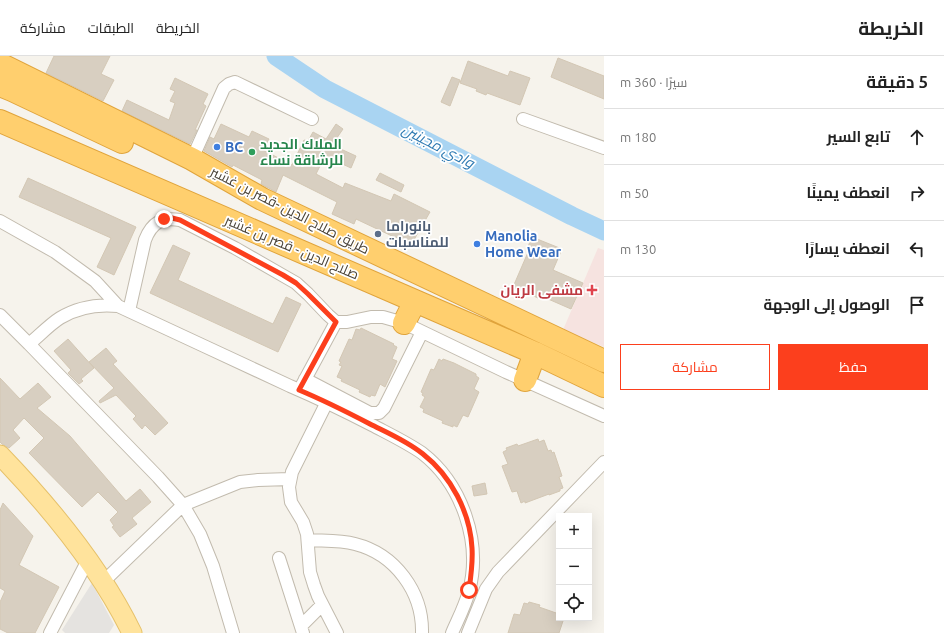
<!DOCTYPE html>
<html lang="ar">
<head>
<meta charset="utf-8">
<style>
  body { margin:0; font-family:Ubuntu,Cairo,sans-serif; background:#f2f2f2; color:#222; direction:rtl }
  .controls { position:absolute; right:12px; bottom:12px; display:grid; overflow:hidden; border-radius:0px; box-shadow:0 4px 16px #0002 }
  .controls button { width:36px; height:36px; display:grid; place-items:center; padding:0; border:0; border-bottom:1px solid #e0e0e0; background:#fff; color:#222; font:20px sans-serif }
  .stop { position:absolute; width:12px; height:12px; margin:-9px; border:3px solid #fc3f1d; border-radius:50%; background:#fff }
  .stop.end { background:#fc3f1d; border-color:#fff; box-shadow:0 1px 4px #0008 }
  .list { margin:0; padding:0; list-style:none }
  h2 { display:flex; justify-content:space-between; align-items:center; height:52px; margin:0; padding:0 16px; font-size:17px }
  h2 small { font-size:13px; font-weight:400; color:#767676 }
  .list li { display:grid; grid-template-columns:26px 1fr auto; gap:12px; align-items:center; box-sizing:border-box; height:56px; padding:0 16px; border-top:1px solid #e0e0e0 }
  .list b { display:block; font-size:15px; white-space:nowrap }
  .list em { font-size:13px; font-style:normal; color:#767676 }
  .actions { display:flex; gap:8px; padding:12px 16px }
  .actions a { flex:1; padding:9px 0; border:1px solid #fc3f1d; border-radius:0px; text-align:center; font-size:14px; color:#fc3f1d }
  .actions .main { background:#fc3f1d; color:#fff }
  .icon { flex:none; width:22px; height:22px; fill:none; stroke:currentColor; stroke-width:2; stroke-linecap:round; stroke-linejoin:round }
  .map { position:relative; flex:none; width:604px; height:577px; overflow:hidden; direction:ltr }
  header { display:flex; align-items:center; gap:24px; box-sizing:border-box; height:56px; padding:0 20px; background:#fff; border-bottom:1px solid #e0e0e0 }
  header strong { font-size:19px }
  nav { display:flex; gap:22px; margin-inline-start:auto; font-size:14px }
  main { display:flex }
  aside { flex:1; background:#fff }
  .map>svg:first-child { display:block }
  .medical { fill:#f6e3e0 }
  .parking { fill:#e5e3e0 }
  .lines { fill:none; stroke-linecap:round; stroke-linejoin:round }
  .river { stroke:#a9d4f2; stroke-width:19 }
  .building { fill:#d8cfc1; stroke:#d3c7b4 }
  .street-casing { stroke:#c2bbae; stroke-width:14 }
  .primary-casing { stroke:#e6c16a; stroke-width:21 }
  .highway-casing { stroke:#e0a43c; stroke-width:24 }
  .street { stroke:#fff; stroke-width:12 }
  .primary { stroke:#ffe39c; stroke-width:19 }
  .highway { stroke:#ffcf6e; stroke-width:22 }
  .route { stroke:#fc3f1d; stroke-width:5 }
  .shop-dot { fill:#3f7fe0; stroke:#fff; stroke-width:1.5 }
  .leisure-dot { fill:#2e9e5b; stroke:#fff; stroke-width:1.5 }
  .service-dot { fill:#5c6f8a; stroke:#fff; stroke-width:1.5 }
  .health-dot { fill:#e0444e; stroke:#fff; stroke-width:1.5 }
  .labels { text-anchor:middle; stroke-width:3.5; stroke-linejoin:round; paint-order:stroke }
  .leisure-label { font-size:14px; font-weight:bold; fill:#27864d; stroke:#fff; text-anchor:start }
  .shop-label { font-size:14px; font-weight:bold; fill:#366cbe; stroke:#fff; text-anchor:start }
  .street-label { font-size:14px; fill:#4b4439; stroke:#fff }
  .service-label { font-size:14px; font-weight:bold; fill:#4e5e75; stroke:#fff; text-anchor:start }
  .health-label { font-size:14px; font-weight:bold; fill:#be3a42; stroke:#fff; text-anchor:end }
  .water-label { font-size:15px; font-style:italic; fill:#2e7ab2; stroke:#fff }
</style>
</head>
<body>
<header>
<strong>الخريطة</strong>
<nav><a>الخريطة</a><a>الطبقات</a><a>مشاركة</a></nav>
</header>
<main>
<aside>
<h2>5 دقيقة<small>سيرًا · 360 m</small></h2>
<ul class="list">
<li><svg class="icon" aria-label="ahead" viewBox="0 0 24 24"><path d="M12 20V5M6 11l6-6 6 6"/></svg><div><b>تابع السير</b></div><em>180 m</em></li>
<li><svg class="icon" aria-label="right" viewBox="0 0 24 24"><path d="M7 20v-9h11M14 6l5 5-5 5"/></svg><div><b>انعطف يمينًا</b></div><em>50 m</em></li>
<li><svg class="icon" aria-label="left" viewBox="0 0 24 24"><path d="M17 20v-9H6M10 6l-5 5 5 5"/></svg><div><b>انعطف يسارًا</b></div><em>130 m</em></li>
<li><svg class="icon" aria-label="arrive" viewBox="0 0 24 24"><path d="M6 21V4h12l-3 4 3 4H6"/></svg><div><b>الوصول إلى الوجهة</b></div></li>
</ul>
<div class="actions"><a class="main">حفظ</a><a>مشاركة</a></div>
</aside>
<div class="map">
<svg width="604" height="577" viewBox="0 0 604 577">
  <rect width="100%" height="100%" fill="#f6f3ec"/>
  <!-- medical -->
  <path class="medical" d="M598,192L604,194V291L563,274Z"/>
  <!-- parking -->
  <path class="parking" d="M92,527L114,569L109,577H65L62,574Z"/>
  <g class="lines">
    <!-- river -->
    <path class="river" d="M276,0L325,33L572,160L604,175"/>
  </g>
  <!-- building -->
  <path class="building" d="M54,0H110L101,18L114,24L103,45L46,17Z
    M558,2L604,20V43L551,21Z
    M468,5L508,20L510,15L530,22L520,49L487,37L486,39L476,35L477,33L460,27Z
    M452,21L460,24L450,50L441,46Z
    M175,22L208,38L203,48L206,50L195,74H197L190,88L122,55L127,44L169,64L175,47L170,45L175,35L170,33Z
    M221,68L249,81L252,75L269,83L263,94L292,109L304,84L308,85L313,76L326,83L336,68L343,73L332,89L356,100L351,112L325,100L316,118L343,132L345,127L391,145L394,138L430,156L411,189L356,163L354,168L332,158L337,146L283,119L276,136L261,128L262,124L233,109L232,111L204,95L210,81L214,83Z
    M380,117L404,129L401,136L376,124Z
    M28,122L136,171L114,219L97,211L111,182L19,141Z
    M532,181L562,193L553,214L583,227L571,253L539,239L538,242L513,231L529,194L527,193Z
    M173,189L190,197L178,224L273,268L286,241L301,248L278,296L150,237Z
    M361,272L394,288L393,289L397,291L392,303L397,305L385,331L380,328L375,340L371,339L370,341L359,336L360,334L341,325L342,323L337,321L342,310L339,309L341,306L339,305L349,283L352,284L356,273L360,274Z
    M68,283L94,312L81,323L83,325L79,328L68,317L71,314L54,295Z
    M106,292L117,305L113,308L168,367L155,379L145,369L142,373L133,363L136,360L116,339L100,347L99,345L114,332L89,306Z
    M439,303L442,305L443,303L454,307L476,318V320L479,322L474,333L479,336L468,361L463,359L457,371L453,369V371L442,367L443,365L423,356L424,353L420,351L425,341L422,339L423,337L421,336L431,313L434,314Z
    M0,322L20,343L38,327L51,341L37,352L70,380L126,445L140,433L151,446L132,462L137,468L120,481L112,471L114,470L110,464L118,456L98,436L82,451L29,397L44,382L24,362L13,374L20,382L9,392L2,388L0,386Z
    M538,383L539,386L544,384L548,395L551,394L552,397L554,396L562,420L559,421L563,432L560,433V435L549,439V438L525,447V445L521,447L517,435L512,436L502,410L508,408L503,396L507,394L506,392L517,388L518,390Z
    M485,427L487,438L474,440L472,430Z
    M3,447L33,480L19,509L59,531L35,577H8L0,573V546L5,535L0,532V454Z
    M529,546L540,549L539,551L559,558V562H564L559,577H508L514,558L520,559L524,547L528,548Z"/>
  <g class="lines">
    <defs>
      <path id="street" d="M523,63L604,92
        M192,103L224,32L229,28L235,26L312,63
        M0,165L55,196L95,225L118,250
        M129,255L145,184C152,166 162,161 180,164L235,192L296,227L308,238L328,259L336,266H347L371,261H383L404,267L506,316L604,360
        M0,259L29,288C39,280 49,269 60,262C78,251 97,248 118,250C175,277 233,303 290,330C318,342 345,355 372,369C389,378 406,386 422,397C462,428 482,486 469,535C465,550 458,563 452,577
        M29,288L158,421L183,449L200,478L213,510L233,577
        M305,323L370,357H379L384,352L422,276
        M302,329L336,266
        M327,346L292,416L289,431L291,446L303,466L307,478L310,516L314,529L318,540L337,577
        M308,484C324,485 340,484 355,488C395,498 423,536 422,577
        M279,502L303,577
        M103,526L183,449L240,426L258,424L290,423
        M301,570L322,549
        M50,577L88,504
        M468,577L486,533L498,516L604,406"/>
      <path id="primary" d="M0,399C51,452 100,511 132,577"/>
      <path id="highway" d="M0,8L192,103L262,143L604,305
        M0,29L12,34L122,86
        M0,65L415,245L535,297L604,330
        M404,267L415,245
        M525,324L535,297"/>
    </defs>
    <!-- street casing -->
    <use href="#street" class="street-casing"/>
    <!-- primary casing -->
    <use href="#primary" class="primary-casing"/>
    <!-- highway casing -->
    <use href="#highway" class="highway-casing"/>
    <!-- street -->
    <use href="#street" class="street"/>
    <!-- primary -->
    <use href="#primary" class="primary"/>
    <!-- highway -->
    <use href="#highway" class="highway"/>
  </g>
  <g class="lines">
    <!-- route -->
    <path class="route" d="M164,163L172,162L180,164L283,219L296,227L308,238L336,266L299,334C323,344 347,356 370,368C388,377 407,385 423,398C451,420 470,456 472,492C473,506 471,520 469,534"/>
  </g>
  <!-- markers -->
  <g class="shop-dot">
    <circle cx="217" cy="91" r="4"/>
    <circle cx="477" cy="188" r="4"/>
  </g>
  <circle class="leisure-dot" cx="252" cy="96" r="4"/>
  <circle class="service-dot" cx="378" cy="178" r="4"/>
  <path class="health-dot" d="M590 228h4v4h4v4h-4v4h-4v-4h-4v-4h4z"/>
  <g class="labels">
    <!-- leisure labels -->
    <g class="leisure-label">
      <text x="260" y="93">الملاك الجديد<tspan x="260" dy="16">للرشاقة نساء</tspan></text>
    </g>
    <!-- shop labels -->
    <g class="shop-label">
      <text x="225" y="96">BC</text>
      <text x="485" y="185">Manolia<tspan x="485" dy="16">Home Wear</tspan></text>
    </g>
    <!-- street labels -->
    <g class="street-label">
      <text transform="translate(290 154) rotate(27)" y="5">طريق صلاح الدين -قصر بن غشير</text>
      <text transform="translate(292 191) rotate(23)" y="5">صلاح الدين - قصر بن غشير</text>
    </g>
    <!-- service labels -->
    <g class="service-label">
      <text x="386" y="175">بانوراما<tspan x="386" dy="16">للمناسبات</tspan></text>
    </g>
    <!-- health labels -->
    <g class="health-label">
      <text x="583" y="239">مشفى الريان</text>
    </g>
    <!-- water labels -->
    <g class="water-label">
      <text transform="translate(438 90) rotate(27)" y="5">وادي مجينين</text>
    </g>
  </g>
</svg>
<div class="controls">
<button>+</button>
<button>−</button>
<button><svg class="icon" aria-label="locate" viewBox="0 0 24 24"><circle cx="12" cy="12" r="6"/><path d="M12 2v4M12 18v4M2 12h4M18 12h4"/></svg></button>
</div>
<div class="stop" style="left:469px;top:534px"></div>
<div class="stop end" style="left:164px;top:163px"></div>
</div>
</main>
</body>
</html>
